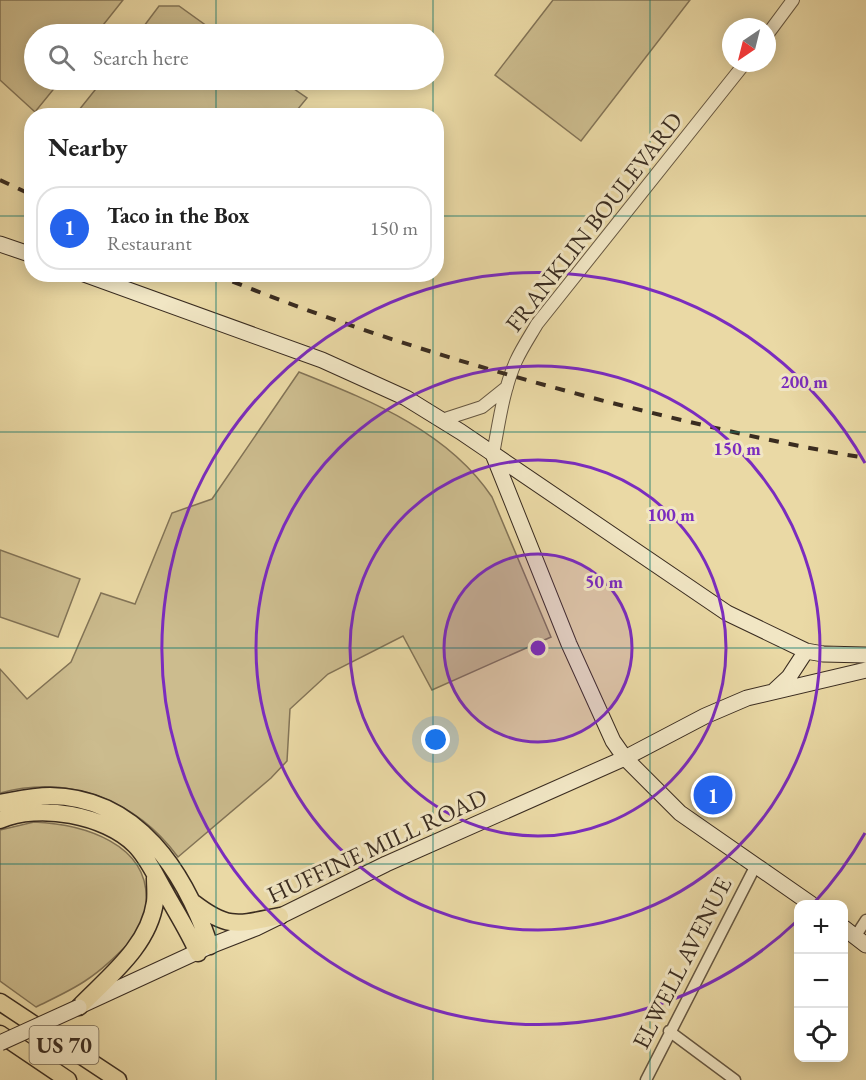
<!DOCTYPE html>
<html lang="en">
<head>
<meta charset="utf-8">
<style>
  body { margin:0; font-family:"EB Garamond",serif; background:#f2f2f2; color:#222 }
  .controls { position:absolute; right:18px; bottom:18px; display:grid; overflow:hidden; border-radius:12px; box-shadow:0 3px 15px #0003 }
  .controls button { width:54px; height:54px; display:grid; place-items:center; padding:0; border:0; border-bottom:2px solid #e0e0e0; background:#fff; color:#222; font:30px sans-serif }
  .compass { position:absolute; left:722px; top:18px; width:54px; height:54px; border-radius:50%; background:#fff; box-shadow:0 3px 15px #0003; rotate:215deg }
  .you { position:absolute; left:436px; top:740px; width:21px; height:21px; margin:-15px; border:4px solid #fff; border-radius:50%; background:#1a73e8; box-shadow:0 0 0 9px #1a73e833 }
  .badge { display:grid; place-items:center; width:39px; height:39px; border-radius:50%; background:#2563eb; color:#fff; font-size:20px; font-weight:700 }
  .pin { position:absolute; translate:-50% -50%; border:3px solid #fff; box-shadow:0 2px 6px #0006 }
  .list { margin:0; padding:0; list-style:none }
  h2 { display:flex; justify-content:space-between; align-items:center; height:78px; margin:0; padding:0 24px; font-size:26px }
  h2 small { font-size:20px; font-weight:400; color:#767676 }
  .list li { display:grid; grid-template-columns:39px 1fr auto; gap:18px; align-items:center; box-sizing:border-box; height:84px; margin:0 12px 12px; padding:0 12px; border:2px solid #e0e0e0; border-radius:24px }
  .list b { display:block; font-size:22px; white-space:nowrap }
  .list p { margin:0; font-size:20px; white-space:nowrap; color:#767676 }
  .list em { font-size:20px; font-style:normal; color:#767676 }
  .icon { flex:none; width:33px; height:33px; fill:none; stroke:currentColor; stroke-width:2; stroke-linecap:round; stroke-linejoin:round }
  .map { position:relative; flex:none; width:866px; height:1080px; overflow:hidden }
  .search { position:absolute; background:#fff; box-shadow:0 3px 15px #0003; left:24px; top:24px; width:420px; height:66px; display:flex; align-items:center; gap:15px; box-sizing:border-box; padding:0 21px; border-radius:33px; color:#767676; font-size:22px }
  .panel { position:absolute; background:#fff; box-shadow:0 3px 15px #0003; left:24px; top:108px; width:420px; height:174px; border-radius:24px }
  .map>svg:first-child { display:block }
  .green { fill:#ccbc8e; stroke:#837457; stroke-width:1.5 }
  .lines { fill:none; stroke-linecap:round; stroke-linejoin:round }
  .minor-casing { stroke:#665741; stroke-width:13 }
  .tertiary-casing { stroke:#665741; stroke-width:14 }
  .secondary-casing { stroke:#3a2c20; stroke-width:17 }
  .trunk-casing { stroke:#3a2c20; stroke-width:19 }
  .minor { stroke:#f1e6c4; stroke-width:10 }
  .tertiary { stroke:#f1e6c4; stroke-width:12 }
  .secondary { stroke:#f1e6c4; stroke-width:15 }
  .trunk { stroke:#ead9a5; stroke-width:16 }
  .rail { stroke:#3a2c20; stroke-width:4; stroke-dasharray:10 10; stroke-linecap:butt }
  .secondary-bridge-casing { stroke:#3a2c20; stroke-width:17; stroke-linecap:butt }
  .secondary-bridge { stroke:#f1e6c4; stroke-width:15 }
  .grid { fill:none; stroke:#0f766e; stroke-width:1.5; stroke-opacity:0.55 }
  .ring { fill:none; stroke:#7b2cbf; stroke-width:3 }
  .labels { text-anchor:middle; stroke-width:6; stroke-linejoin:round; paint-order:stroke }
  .shield { fill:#f1e6c4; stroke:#716451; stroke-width:1.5 }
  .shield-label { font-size:22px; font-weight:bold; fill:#3a2c20 }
  .street-label { font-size:24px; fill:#3a2c20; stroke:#f1e6c4 }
  .centre { fill:#7b2cbf; stroke:#f1e6c4; stroke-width:3 }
  .ring-label { font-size:18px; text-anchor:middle; font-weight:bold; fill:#7b2cbf; stroke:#f1e6c4; stroke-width:6; stroke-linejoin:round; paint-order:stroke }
</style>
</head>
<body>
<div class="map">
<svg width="866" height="1080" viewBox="0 0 866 1080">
  <rect width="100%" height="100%" fill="#ead9a5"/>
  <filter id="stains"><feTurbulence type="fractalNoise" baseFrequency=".00333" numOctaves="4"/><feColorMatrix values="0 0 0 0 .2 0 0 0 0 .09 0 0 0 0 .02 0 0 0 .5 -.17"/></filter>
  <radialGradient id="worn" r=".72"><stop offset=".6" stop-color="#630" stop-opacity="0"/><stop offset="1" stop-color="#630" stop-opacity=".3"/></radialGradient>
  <!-- green -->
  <path class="green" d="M0,0H123L96,34H34V80H61L35,112L0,80Z
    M553,0H690L581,141L495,75Z
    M159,6H179L218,34H138Z
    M103,80H281L307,98L293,115H75Z
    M299,372C371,401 448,431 492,497L551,637L432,690L403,636L328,674L290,709L287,761L271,778L178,857C136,800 69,774 0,793V669L27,699L71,662L101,593L135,604L172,513L212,499Z
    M0,550L80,579L58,637L0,617Z
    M34,822C82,824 151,843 146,904C145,916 139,933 130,942C116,956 102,970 85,981C70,991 52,999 36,1007L0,981V830Z"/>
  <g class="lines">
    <defs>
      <path id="minor" d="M855,937L866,920
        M669,1031L735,1080
        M646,1080L756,865"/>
      <path id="tertiary" d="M767,35L793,0
        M442,420L482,407L507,387
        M493,454C499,423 503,390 516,361C522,348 530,336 537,324L745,63"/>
      <path id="secondary" d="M0,244L32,255
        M84,274L322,360L406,398L461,432L727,613L806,651L823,654L866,655
        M493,454L569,644L613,741L625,758L680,813L811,904
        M774,691L789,677L806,651
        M844,928L866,945
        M82,1005L210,946L256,928L386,864L625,758L705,716L747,698L866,670"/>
      <path id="trunk" d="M0,803C17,800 33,796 50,796C138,797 185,873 210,946
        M0,820C39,803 105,815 135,845C148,858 156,877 165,892C176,912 189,932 198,953
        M194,903C229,930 239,924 280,916
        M0,1002L118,1080
        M79,1007C108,977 149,946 155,902C156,894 155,886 155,878
        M0,1034L68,1080"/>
    </defs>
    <!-- minor casing -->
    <use href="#minor" class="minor-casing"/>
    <!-- tertiary casing -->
    <use href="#tertiary" class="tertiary-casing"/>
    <!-- secondary casing -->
    <use href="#secondary" class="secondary-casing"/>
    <!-- trunk casing -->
    <use href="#trunk" class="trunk-casing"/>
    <!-- minor -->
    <use href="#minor" class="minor"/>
    <!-- tertiary -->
    <use href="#tertiary" class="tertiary"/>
    <!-- secondary -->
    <use href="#secondary" class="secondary"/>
    <!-- trunk -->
    <use href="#trunk" class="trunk"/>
    <!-- rail -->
    <path class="rail" d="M0,180L32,195
      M214,274C343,327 477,368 612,403C696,424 780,444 866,458"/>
    <defs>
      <path id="secondary-bridge" d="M0,1043L79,1007"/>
    </defs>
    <!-- secondary-bridge casing -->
    <use href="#secondary-bridge" class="secondary-bridge-casing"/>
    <!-- secondary-bridge -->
    <use href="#secondary-bridge" class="secondary-bridge"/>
  </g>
  <!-- grid -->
  <path class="grid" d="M216,0V34M433,0V34M650,0V1080M216,80V116M433,80V116M0,216H32M436,216H866M216,274V1080M433,274V1080M0,432H866M0,648H866M0,864H866"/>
  <!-- distance rings -->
  <circle cx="538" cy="648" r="94" fill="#7b2cbf" fill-opacity=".12"/>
  <g class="ring">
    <circle cx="538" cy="648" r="94"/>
    <circle cx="538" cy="648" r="188"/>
    <circle cx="538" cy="648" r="282"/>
    <path d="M865 833A376 376 0 0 1 813 904M797 921A376 376 0 1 1 865 463"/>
  </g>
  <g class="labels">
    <!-- shield labels -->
    <rect class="shield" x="29.5" y="1026" width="69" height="38" rx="4.5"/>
    <g class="shield-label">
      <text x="64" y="1053">US 70</text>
    </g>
    <!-- street labels -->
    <g class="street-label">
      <text transform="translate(594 222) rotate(-52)" y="8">FRANKLIN BOULEVARD</text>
      <text transform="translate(377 846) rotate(-25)" y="8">HUFFINE MILL ROAD</text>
      <text transform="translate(682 963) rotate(-63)" y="8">ELWELL AVENUE</text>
    </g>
  </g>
  <circle cx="538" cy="648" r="9" class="centre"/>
  <g class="ring-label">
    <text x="804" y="388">200 m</text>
    <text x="737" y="455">150 m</text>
    <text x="671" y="521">100 m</text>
    <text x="604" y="588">50 m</text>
  </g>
  <rect width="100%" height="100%" filter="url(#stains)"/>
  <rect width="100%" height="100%" fill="url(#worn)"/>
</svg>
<div class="controls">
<button>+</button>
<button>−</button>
<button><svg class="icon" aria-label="locate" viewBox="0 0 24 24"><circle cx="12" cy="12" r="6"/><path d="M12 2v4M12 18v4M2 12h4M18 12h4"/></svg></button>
</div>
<svg class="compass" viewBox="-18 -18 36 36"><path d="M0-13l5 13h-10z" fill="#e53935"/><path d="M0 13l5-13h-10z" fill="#767676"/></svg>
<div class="you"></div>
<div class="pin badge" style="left:713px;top:795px">1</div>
<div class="search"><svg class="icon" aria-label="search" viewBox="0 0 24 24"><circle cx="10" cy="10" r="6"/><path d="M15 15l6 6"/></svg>Search here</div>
<section class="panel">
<h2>Nearby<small></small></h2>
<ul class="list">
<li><span class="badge">1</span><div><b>Taco in the Box</b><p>Restaurant</p></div><em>150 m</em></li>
</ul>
</section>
</div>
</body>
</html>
